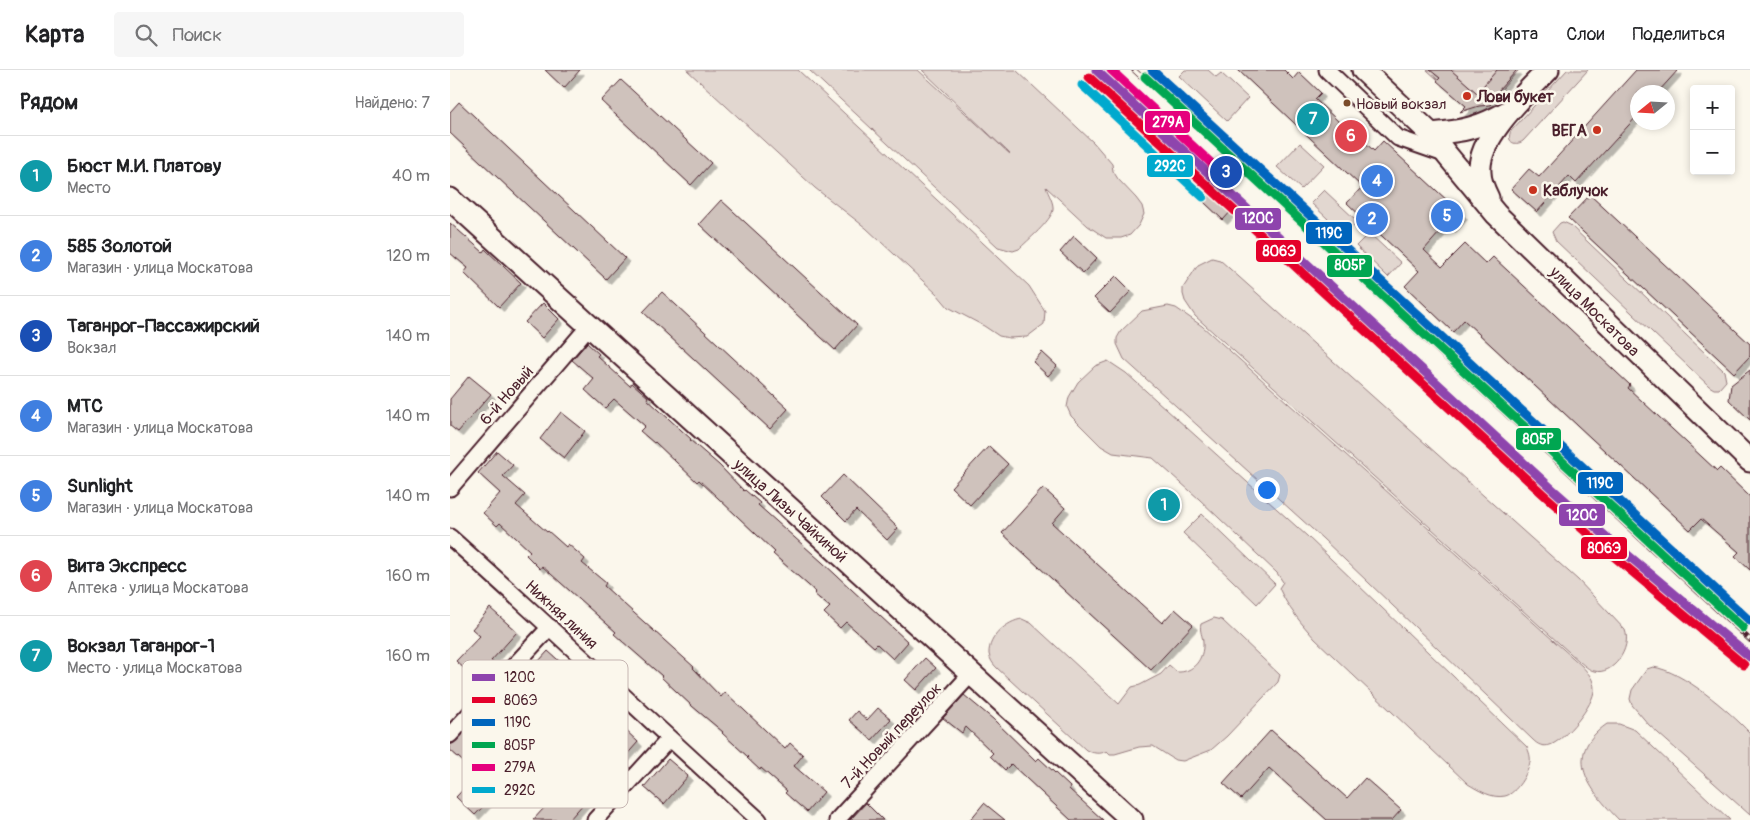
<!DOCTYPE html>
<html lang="ru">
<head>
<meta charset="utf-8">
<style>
  body { margin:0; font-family:Pangolin,sans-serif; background:#f6f6f6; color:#202124 }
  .controls { position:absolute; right:15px; top:15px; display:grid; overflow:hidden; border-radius:5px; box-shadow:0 2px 8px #0003 }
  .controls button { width:45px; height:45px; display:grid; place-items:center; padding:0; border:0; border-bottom:1px solid #e0e0e0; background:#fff; color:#202124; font:25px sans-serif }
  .compass { position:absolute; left:1180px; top:15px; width:45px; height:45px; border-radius:50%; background:#fff; box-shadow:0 2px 8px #0003; rotate:252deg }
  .you { position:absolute; left:816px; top:419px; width:18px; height:18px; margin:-12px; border:4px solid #fff; border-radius:50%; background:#1a73e8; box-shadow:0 0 0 8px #1a73e833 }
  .badge { display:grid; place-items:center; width:32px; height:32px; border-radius:50%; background:#c8321e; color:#fff; font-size:16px; font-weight:700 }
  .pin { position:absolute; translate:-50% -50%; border:2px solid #fff; box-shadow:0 1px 5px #0006 }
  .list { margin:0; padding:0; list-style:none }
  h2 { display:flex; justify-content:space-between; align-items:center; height:65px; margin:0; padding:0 20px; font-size:21px }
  h2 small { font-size:16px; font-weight:400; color:#757577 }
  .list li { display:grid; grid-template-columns:32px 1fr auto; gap:15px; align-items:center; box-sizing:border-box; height:80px; padding:0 20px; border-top:1px solid #e0e0e0 }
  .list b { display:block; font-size:19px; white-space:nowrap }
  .list p { margin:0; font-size:16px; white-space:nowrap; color:#757577 }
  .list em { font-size:16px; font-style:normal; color:#757577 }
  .icon { flex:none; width:28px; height:28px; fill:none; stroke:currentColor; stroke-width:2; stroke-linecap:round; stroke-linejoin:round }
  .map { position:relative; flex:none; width:1300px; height:750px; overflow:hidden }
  header { display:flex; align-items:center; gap:30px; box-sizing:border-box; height:70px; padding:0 25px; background:#fff; border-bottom:1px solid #e0e0e0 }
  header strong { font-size:24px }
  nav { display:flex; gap:28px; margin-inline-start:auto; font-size:18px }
  .search { width:350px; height:45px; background:#f6f6f6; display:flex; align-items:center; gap:12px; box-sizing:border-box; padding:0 18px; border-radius:5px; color:#757577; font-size:19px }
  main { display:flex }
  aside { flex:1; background:#fff }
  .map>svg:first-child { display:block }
  .green { fill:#e2d7d0; stroke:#967b7e }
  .building { fill:#cfc2bc; stroke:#4a1f2b; filter:url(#shadow) }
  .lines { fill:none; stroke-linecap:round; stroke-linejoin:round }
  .minor-casing { stroke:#4a1f2b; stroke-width:19 }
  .secondary-casing { stroke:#4a1f2b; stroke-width:25 }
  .minor { stroke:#fbf7ec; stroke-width:15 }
  .secondary { stroke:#fbf7ec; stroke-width:21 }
  .rail-casing { stroke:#4a1f2b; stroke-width:5.5 }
  .rail { stroke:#fbf7ec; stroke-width:4; stroke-dasharray:11; stroke-linecap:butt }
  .rail-1-casing { stroke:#fbf7ec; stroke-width:12 }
  .rail-2-casing { stroke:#fbf7ec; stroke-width:12 }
  .rail-3-casing { stroke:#fbf7ec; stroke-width:12 }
  .rail-4-casing { stroke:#fbf7ec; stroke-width:12 }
  .rail-5-casing { stroke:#fbf7ec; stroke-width:12 }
  .rail-6-casing { stroke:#fbf7ec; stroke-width:12 }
  .rail-1 { stroke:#8e44ad; stroke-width:9 }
  .rail-2 { stroke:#e4002b; stroke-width:9 }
  .rail-3 { stroke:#0065bd; stroke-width:9 }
  .rail-4 { stroke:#00a651; stroke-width:9 }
  .rail-5 { stroke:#e5007d; stroke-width:9 }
  .rail-6 { stroke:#00a9ce; stroke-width:9 }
  .poi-dot { fill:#c8321e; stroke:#fbf7ec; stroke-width:2 }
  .bus-dot { fill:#7a4b2a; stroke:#fbf7ec; stroke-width:2 }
  .labels { text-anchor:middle; stroke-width:5; stroke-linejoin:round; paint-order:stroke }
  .bus-label { font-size:15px; fill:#4a1f2b; stroke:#fbf7ec; text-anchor:start }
  .poi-label { font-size:16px; font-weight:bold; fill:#4a1f2b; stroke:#fbf7ec; text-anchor:start }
  .street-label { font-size:16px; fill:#4a1f2b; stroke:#fbf7ec }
  .key { fill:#fbf7ec; stroke:#c6b6b2; stroke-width:1 }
  .key-label { font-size:14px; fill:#4a1f2b }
  .line-badge { stroke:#fbf7ec; stroke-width:2 }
  .badge-label { font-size:14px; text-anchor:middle; font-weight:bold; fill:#fff }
</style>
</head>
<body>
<header>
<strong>Карта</strong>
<div class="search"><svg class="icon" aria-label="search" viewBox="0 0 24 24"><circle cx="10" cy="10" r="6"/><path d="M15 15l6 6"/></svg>Поиск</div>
<nav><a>Карта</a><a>Слои</a><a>Поделиться</a></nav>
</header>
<main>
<aside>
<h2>Рядом<small>Найдено: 7</small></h2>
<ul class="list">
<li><span class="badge" style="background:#0f9aa8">1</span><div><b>Бюст М.И. Платову</b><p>Место</p></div><em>40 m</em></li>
<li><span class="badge" style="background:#3f7fe0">2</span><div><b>585 Золотой</b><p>Магазин · улица Москатова</p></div><em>120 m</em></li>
<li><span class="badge" style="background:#1a4fb4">3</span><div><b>Таганрог-Пассажирский</b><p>Вокзал</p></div><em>140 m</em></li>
<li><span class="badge" style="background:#3f7fe0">4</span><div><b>МТС</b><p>Магазин · улица Москатова</p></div><em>140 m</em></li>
<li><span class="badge" style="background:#3f7fe0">5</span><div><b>Sunlight</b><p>Магазин · улица Москатова</p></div><em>140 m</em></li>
<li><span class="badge" style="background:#e0444e">6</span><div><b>Вита Экспресс</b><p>Аптека · улица Москатова</p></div><em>160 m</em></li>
<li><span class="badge" style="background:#0f9aa8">7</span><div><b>Вокзал Таганрог-1</b><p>Место · улица Москатова</p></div><em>160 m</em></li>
</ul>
</aside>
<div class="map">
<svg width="1300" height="750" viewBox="0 0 1300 750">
  <defs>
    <filter id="shadow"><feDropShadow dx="4.5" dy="4.5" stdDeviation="0" flood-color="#0004"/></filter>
  </defs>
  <rect width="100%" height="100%" fill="#fbf7ec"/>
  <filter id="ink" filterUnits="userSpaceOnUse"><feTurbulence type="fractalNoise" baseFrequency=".02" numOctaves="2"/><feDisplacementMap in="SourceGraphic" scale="10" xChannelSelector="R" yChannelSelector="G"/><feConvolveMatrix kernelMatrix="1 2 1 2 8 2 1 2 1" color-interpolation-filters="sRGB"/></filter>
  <g filter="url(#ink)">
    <!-- green -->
    <path class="green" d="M237,0H348L579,216L595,241L594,254L577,267L559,268L549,266L534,256L498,237L487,224L416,158L365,118Z
      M359,0H468L560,84L472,0H566L644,73L662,94L663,101L668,109L686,128L692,136L694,144L689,155L680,165L671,168H656L638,156L596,117C598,124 604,132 603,140C601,151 577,171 569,179L563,181L548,177Z
      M735,0H758L766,7L771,3L798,28L777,51L729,6Z
      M977,0H1069C1055,14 1040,39 1018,37Z
      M1117,0H1138L1073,71C1064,77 1056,71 1061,61Z
      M850,73L874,95L851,119L827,97Z
      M874,120L907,151L895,165L861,133Z
      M1113,152L1120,155L1274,301L1276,311L1269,319H1264L1259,316L1106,171L1102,162L1110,153Z
      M919,163L951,193L938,207L906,176Z
      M762,188L770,190L1128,510L1175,560C1182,578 1163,606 1144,601C1139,600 1134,595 1130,592L745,246L735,231L733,224V218L748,195Z
      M718,236L726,238L752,256L1132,596C1138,603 1144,609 1144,619C1145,634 1114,671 1100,675C1093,677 1088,675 1083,670L872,468L674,289L667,274V268L671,261L692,241Z
      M658,291L676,303L857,466L1077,677C1079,682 1081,687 1080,692C1078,703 1066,724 1055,726C1042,729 1028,720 1018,714L865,569C851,553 838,538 829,518L833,512L827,503L749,429L703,388L663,383L651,376L621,346L617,337L619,327L628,312L645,296Z
      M752,444L825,514L807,534L733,463Z
      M764,548L772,550L830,605L828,612L777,666L761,680L733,691L725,690L703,676L689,677L665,684H660L657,681C649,685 643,683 636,680L547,598C543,594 540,590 539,584C538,567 557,551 572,549L581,553L669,634L682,617L690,615L711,604L719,595L727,602C743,603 754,589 753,573C753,566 749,561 751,554Z
      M1203,597C1233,601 1279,641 1300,663V745L1199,655L1182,635L1180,629L1182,620L1197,599Z
      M1157,654H1169L1185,660L1280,750H1169C1140,720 1111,686 1157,654Z"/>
    <!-- building -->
    <path class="building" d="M95,0H130L114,18Z
      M788,0H834L843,9L849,2L871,23L865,29L891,54L893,52L924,81L933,71L1013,145L1001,158L997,154L974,180L992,197L1015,174L1036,194L1043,187L1180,315L1178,318L1267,401L1270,398L1300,427V500L1285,486L1289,482L1251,449L1240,460L1014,250L1003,262L955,216L969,201L897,133L912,117Z
      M980,0H1001L1027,23L1047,0H1067L1038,32L1041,35L1029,36L1010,42L1016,36L987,11L990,8Z
      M1186,0H1228L1208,22H1188V45L1126,113L1119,106L1087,142L1061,119L1079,99L1089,107Z
      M171,10L261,93L241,115L151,31Z
      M9,32L175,188L156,209L0,63V42Z
      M728,86L783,139L773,150L718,98Z
      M1140,125L1300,274V286L1284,303L1118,148Z
      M271,130L407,255L385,280L249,154Z
      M0,153L33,182L35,179L71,213L49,237L14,203L18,198L0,183Z
      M624,166L647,188L633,203L610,182Z
      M666,206L681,221L660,243L644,228Z
      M212,222L338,339L320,359L193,242Z
      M93,233L109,249L92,268L75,252Z
      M137,273L149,284L147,286L180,316L182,313L198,327L197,329L241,369L240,370L269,395L294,421L295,420L310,433L308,435L372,492L458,572L443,589L427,574L424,577L396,552L390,558L374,543L380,537L364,524L366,522L323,484L325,482L249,410L247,412L205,372L204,373L190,361L195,356L164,329L155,338L135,320L144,309L122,290Z
      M592,282L607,296L598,306L583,292Z
      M1300,300V350L1279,330L1281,315Z
      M19,306L41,324L8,362L0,356V329Z
      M111,342L135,361L114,388L90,369Z
      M539,376L558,394L520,435L501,417Z
      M47,381L63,395L53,406L75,425L66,435L97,462L98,461L116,477L118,474L135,489L132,493L156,513L154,516L244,597L243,598L271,627L275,622L335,679L340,673L353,685L344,696L374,722L357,742L335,723L337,721L311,698L310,700L297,688L298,687L272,663L273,662L242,636L211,607L212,606L164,564L166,562L92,496L90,499L76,485L80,481L50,453L47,456L33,443L50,423L28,403Z
      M393,405L448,458L437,470L406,440L396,451L372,427Z
      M593,418L615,438L602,453L712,553L725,539L743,555L701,600L552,463Z
      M40,538L67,562L41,591L45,594L29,612L6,591L30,566L22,559Z
      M98,581L117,598L100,617L95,612L46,670L43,667L17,695L0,680V676L16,661L19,663L65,613L67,615Z
      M475,588L486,598L466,620L455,610Z
      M514,625L543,649L586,691L589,688L620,717L619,719L653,750H621L561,694L555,700L540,686L543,683L516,657L512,663L493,648Z
      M428,638L441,649L422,670L399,650L407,641L417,650Z
      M170,655L188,672L119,750H83L126,703L123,700L140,681L143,685Z
      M821,660L897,728L915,708L951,740L942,750H877L819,698L791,729L773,713Z
      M218,689L238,706L214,734L194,717Z
      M24,708L43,726L25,745L6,727Z
      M416,733L433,750H400Z
      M534,733L555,750H520Z"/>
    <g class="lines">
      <defs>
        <path id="minor" d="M877,0L948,68L997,85
          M0,418L139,256
          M0,467C104,560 205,656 309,750
          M0,665L100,557
          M145,750L219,669
          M387,750L521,604"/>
        <path id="secondary" d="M913,0L981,64L997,85L1046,144L1300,391
          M981,64C1013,61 1029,58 1057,42
          M1038,128C1034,120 1030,111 1030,102C1027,68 1076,23 1098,0
          M0,129L682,750"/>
      </defs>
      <!-- minor casing -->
      <use href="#minor" class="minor-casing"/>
      <!-- secondary casing -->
      <use href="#secondary" class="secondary-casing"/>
      <!-- minor -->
      <use href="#minor" class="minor"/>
      <!-- secondary -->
      <use href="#secondary" class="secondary"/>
      <defs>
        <path id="rail" d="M684,0L1300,570"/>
      </defs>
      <!-- rail casing -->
      <use href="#rail" class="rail-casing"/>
      <!-- rail -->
      <use href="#rail" class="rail"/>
      <defs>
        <path id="rail-1" d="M646,0L1100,417L1161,471L1300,587"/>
        <path id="rail-2" d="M639,7L1093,424L1155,479L1294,595"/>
        <path id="rail-3" d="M702,0L1300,551"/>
        <path id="rail-4" d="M695,7L1293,558"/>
        <path id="rail-5" d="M661,0L774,105"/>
        <path id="rail-6" d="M632,15L753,127"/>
      </defs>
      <!-- rail-1 casing -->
      <use href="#rail-1" class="rail-1-casing"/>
      <!-- rail-2 casing -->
      <use href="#rail-2" class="rail-2-casing"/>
      <!-- rail-3 casing -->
      <use href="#rail-3" class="rail-3-casing"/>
      <!-- rail-4 casing -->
      <use href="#rail-4" class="rail-4-casing"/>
      <!-- rail-5 casing -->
      <use href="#rail-5" class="rail-5-casing"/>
      <!-- rail-6 casing -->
      <use href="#rail-6" class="rail-6-casing"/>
      <!-- rail-1 -->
      <use href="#rail-1" class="rail-1"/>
      <!-- rail-2 -->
      <use href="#rail-2" class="rail-2"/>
      <!-- rail-3 -->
      <use href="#rail-3" class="rail-3"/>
      <!-- rail-4 -->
      <use href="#rail-4" class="rail-4"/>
      <!-- rail-5 -->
      <use href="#rail-5" class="rail-5"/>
      <!-- rail-6 -->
      <use href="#rail-6" class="rail-6"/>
    </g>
  </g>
  <!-- markers -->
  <g class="poi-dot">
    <circle cx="1017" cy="26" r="5"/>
    <circle cx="1147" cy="60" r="5"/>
    <circle cx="1083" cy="120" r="5"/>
  </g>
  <circle class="bus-dot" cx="897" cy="33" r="4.5"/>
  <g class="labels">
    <!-- bus labels -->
    <g class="bus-label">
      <text x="906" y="39">Новый вокзал</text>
    </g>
    <!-- poi labels -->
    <g class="poi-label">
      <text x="1027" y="32">Лови букет</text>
      <text x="1137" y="66" text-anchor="end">ВЕГА</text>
      <text x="1093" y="126">Каблучок</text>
    </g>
    <!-- street labels -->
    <g class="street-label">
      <text transform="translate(1145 241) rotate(45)" y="6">улица Москатова</text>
      <text transform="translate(56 325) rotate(-49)" y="6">6-й Новый</text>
      <text transform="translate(341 440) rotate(42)" y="6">улица Лизы Чайкиной</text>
      <text transform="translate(112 544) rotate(43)" y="6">Нижняя линия</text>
      <text transform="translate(441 665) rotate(-47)" y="6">7-й Новый переулок</text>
    </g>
  </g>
  <!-- legend -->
  <rect x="12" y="590" width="166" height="148" rx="8" class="key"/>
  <rect x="22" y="604" width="23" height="7" fill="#8e44ad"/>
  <rect x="22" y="627" width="23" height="6" fill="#e4002b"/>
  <rect x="22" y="649" width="23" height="7" fill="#0065bd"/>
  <rect x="22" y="672" width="23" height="6" fill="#00a651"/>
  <rect x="22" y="694" width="23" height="7" fill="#e5007d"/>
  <rect x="22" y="717" width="23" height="6" fill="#00a9ce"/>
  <g class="key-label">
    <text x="54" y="612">120С</text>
    <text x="54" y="635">806Э</text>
    <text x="54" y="657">119С</text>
    <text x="54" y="680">805Р</text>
    <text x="54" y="702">279А</text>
    <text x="54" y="725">292С</text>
  </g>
  <g class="line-badge">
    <rect x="694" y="40" width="47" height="24" rx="5" fill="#e5007d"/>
    <rect x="696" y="84" width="48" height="24" rx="5" fill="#00a9ce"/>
    <rect x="784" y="137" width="48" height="24" rx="5" fill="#8e44ad"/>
    <rect x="855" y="151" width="48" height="24" rx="5" fill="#0065bd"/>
    <rect x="805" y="169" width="47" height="24" rx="5" fill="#e4002b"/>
    <rect x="876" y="184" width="47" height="24" rx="5" fill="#00a651"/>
    <rect x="1065" y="357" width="47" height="24" rx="5" fill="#00a651"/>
    <rect x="1127" y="401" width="47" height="24" rx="5" fill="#0065bd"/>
    <rect x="1108" y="433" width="48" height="24" rx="5" fill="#8e44ad"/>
    <rect x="1130" y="466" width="48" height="24" rx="5" fill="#e4002b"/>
  </g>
  <g class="badge-label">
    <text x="718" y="57">279А</text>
    <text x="720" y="101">292С</text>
    <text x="808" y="153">120С</text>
    <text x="879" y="168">119С</text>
    <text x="829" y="186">806Э</text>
    <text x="900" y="200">805Р</text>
    <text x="1088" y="374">805Р</text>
    <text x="1150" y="418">119С</text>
    <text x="1132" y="450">120С</text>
    <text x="1154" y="483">806Э</text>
  </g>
</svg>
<div class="controls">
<button>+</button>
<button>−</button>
</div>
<svg class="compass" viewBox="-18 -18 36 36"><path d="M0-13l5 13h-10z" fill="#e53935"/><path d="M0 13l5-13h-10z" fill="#757577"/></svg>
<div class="you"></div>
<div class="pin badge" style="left:714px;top:435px;background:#0f9aa8">1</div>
<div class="pin badge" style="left:922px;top:149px;background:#3f7fe0">2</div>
<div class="pin badge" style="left:776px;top:102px;background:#1a4fb4">3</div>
<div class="pin badge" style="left:927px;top:111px;background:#3f7fe0">4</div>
<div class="pin badge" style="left:997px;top:146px;background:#3f7fe0">5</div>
<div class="pin badge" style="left:901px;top:66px;background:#e0444e">6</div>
<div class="pin badge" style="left:863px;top:49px;background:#0f9aa8">7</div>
</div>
</main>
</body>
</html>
